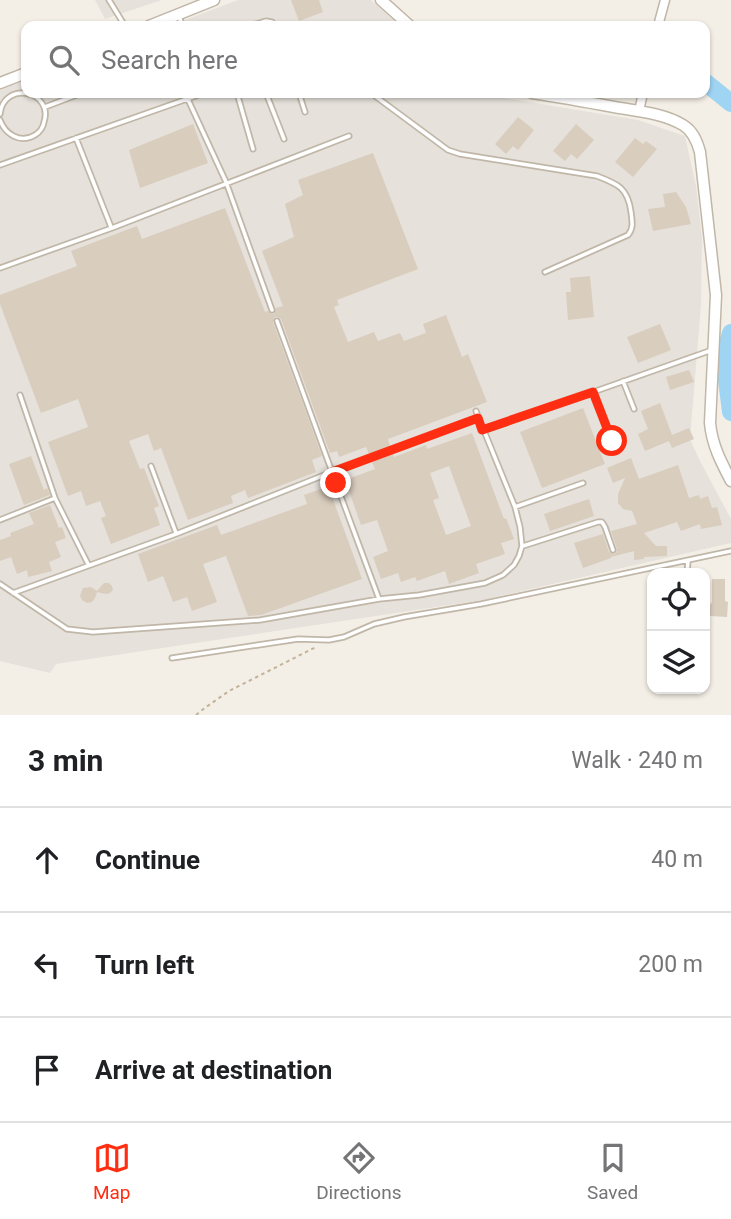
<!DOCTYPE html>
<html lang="en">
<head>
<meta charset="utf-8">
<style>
  body { margin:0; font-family:Roboto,sans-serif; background:#f2f2f2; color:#202124 }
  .controls { position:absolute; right:21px; bottom:21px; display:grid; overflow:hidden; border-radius:14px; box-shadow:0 2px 5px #0004 }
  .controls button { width:63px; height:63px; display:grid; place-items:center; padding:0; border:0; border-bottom:2px solid #e0e0e0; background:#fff; color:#202124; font:35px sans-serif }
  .stop { position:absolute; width:21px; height:21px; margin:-16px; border:5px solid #ff2e12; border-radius:50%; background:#fff }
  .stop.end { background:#ff2e12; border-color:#fff; box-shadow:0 2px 7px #0008 }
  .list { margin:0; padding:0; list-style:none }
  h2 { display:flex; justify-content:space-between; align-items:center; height:91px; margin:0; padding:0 28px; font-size:30px }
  h2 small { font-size:23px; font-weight:400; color:#757577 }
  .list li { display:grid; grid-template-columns:46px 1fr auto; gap:21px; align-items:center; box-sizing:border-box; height:105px; padding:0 28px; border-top:2px solid #e0e0e0 }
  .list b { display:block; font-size:26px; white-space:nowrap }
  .list em { font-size:23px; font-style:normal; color:#757577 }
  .icon { flex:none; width:38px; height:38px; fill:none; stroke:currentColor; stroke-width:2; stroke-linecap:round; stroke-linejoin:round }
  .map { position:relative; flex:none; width:731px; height:715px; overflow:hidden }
  .search { position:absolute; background:#fff; box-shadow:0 2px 5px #0004; left:21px; right:21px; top:21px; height:77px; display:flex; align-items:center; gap:18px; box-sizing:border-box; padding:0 24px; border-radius:14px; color:#757577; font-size:26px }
  .sheet { height:406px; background:#fff }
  nav { display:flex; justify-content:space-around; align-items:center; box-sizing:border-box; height:98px; border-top:2px solid #e0e0e0; background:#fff; font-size:19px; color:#757577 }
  nav a { display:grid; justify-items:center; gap:4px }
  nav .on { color:#ff2e12 }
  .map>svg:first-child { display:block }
  .industrial { fill:#e6e1db }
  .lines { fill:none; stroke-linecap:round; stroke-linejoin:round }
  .river { stroke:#9fd4f3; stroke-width:18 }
  .building { fill:#d9cdbe; fill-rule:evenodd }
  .service-casing { stroke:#c0b7a8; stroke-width:7 }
  .minor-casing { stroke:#c0b7a8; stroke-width:11 }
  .tertiary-casing { stroke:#c0b7a8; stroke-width:13 }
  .path { stroke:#c2b299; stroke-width:2; stroke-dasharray:3.5 3.5; stroke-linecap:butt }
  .service { stroke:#fff; stroke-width:3.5 }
  .minor { stroke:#fff; stroke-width:8 }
  .tertiary { stroke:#fff; stroke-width:10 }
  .route { stroke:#ff2e12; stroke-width:9 }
</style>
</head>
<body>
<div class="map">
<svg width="731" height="715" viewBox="0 0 731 715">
  <rect width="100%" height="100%" fill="#f4efe6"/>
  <!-- industrial -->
  <path class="industrial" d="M95,0H162L105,19Z
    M238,0H371L400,26H169Z
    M26,80V93H474L638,120L685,136L696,186L702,238L701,305L690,439L699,459L731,519V543L483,600L56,664L50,673L0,661V90Z"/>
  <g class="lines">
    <!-- river -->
    <path class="river" d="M705,82L731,103
      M731,333L724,356L731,412"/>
  </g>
  <!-- building -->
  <path class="building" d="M291,0H319L323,12L299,21Z
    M518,117L534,130L518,150L513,146L506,154L495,144Z
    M193,124L208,163L140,188L129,150Z
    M576,124L594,140L577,159L571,154L565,161L553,151Z
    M635,138L643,144L646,141L657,149L633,177L615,162Z
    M373,153L418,269L337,300L339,305L334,307L348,342L374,332L378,341L400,333L404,341L426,333L423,324L446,315L462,357L468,354L487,402L388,439L390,446L369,454L366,447L339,457L337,451L330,453L281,319L278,317H275L273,322L322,456L312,460L316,472L248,498L245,490L231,496L233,503L188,520L161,448L154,451L148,434L129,441L140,469L144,468L159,506L154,508L160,525L111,544L101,518L106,516L100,501L86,506L81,491L68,496L48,442L88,427L78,399L41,413L0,304V295L77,266L71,251L137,226L142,239L225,208L265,312L268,311L271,314H274L276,308L283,306L262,251L294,237L285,204L303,195L298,180Z
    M676,192L686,207L691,224L653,231L648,209L665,207L663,194Z
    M590,276L594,317L568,320L566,292H571L570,278Z
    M660,324L671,350L638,363L627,337Z
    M689,370L694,382L670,390L666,377Z
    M660,403L672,435L689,428L694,439L672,448L669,441L645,451L638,434L648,429L641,411Z
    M583,408L605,464L542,488L520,432Z
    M472,433L504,519L506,518L514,539L501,543L505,554L476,564L479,573L449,584L445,571L417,581L415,577L401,582L398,573L381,579L373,557L388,551L377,520L361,525L348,488L343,489L338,487L340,482L375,469L372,462L393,454L394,457L426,445L427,449ZM449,466L471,526L446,535L433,500L439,498L430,473Z
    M31,456L44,490L47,488L50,495L24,505L9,464Z
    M631,458L639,479L678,465L689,498L699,495L700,499L708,496L712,508L717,507L722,525L701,529L700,524L681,531L677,522L644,533L656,546H667V556L644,557V559L634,560V551L611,557V558L583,568L574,543L603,534L609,552L614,554L617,552V549L611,531L637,524L632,511L623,509L618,503V494L625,478L613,483L607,468Z
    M332,485L337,487L335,492L331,494L362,579L261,615L248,616L226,556L203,564L217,602L192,611L187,597L173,602L163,576L148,582L138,554L217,525L221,535L307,504L304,495Z
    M589,499L594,516L550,531L544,514Z
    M50,505L59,528L62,527L66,538L55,542L61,557L49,562L52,571L28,577L27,570L17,574L11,557L0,561V540L11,536L10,533L34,524L29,513Z
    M712,579H725V601L728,602L727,617L710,616L708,608L712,602Z
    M104,583H109L112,586L113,590L110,593L106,594L97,592L95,598L92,602L87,603L82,600L80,596L83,588L91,587L97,591Z"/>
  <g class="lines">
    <defs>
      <path id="service" d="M109,0L125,26
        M179,17L183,26
        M249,26L266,21L272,22L274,26
        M185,93L226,182L272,310
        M237,93L253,149
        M266,93L284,139
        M299,93L305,112
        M371,93L448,150L460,154L597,176C618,184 628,188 631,212C632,221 634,228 628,235L545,272
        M45,107L82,93
        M0,114C4,80 54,91 44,122C43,128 40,132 35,135C20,144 5,134 0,120
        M76,138L111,227
        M0,165L204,93
        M0,268L112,228L349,136
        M277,321L336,483
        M623,381L634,409
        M593,392L612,441
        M20,395L55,498L88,564
        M483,431L712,350
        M151,466L176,533
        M339,491L379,599
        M515,507L583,483
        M0,520L55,498
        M523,546L598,522H602L605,527L613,550
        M687,573L688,561
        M0,584L67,629L93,632L260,620L379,599L419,595L485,583L503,575L514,565L519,556L522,546L520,527L515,507L476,411
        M13,593L176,534L332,472L478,418
        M172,658L298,639L329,640L344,637L374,624L404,617L481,604L731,551"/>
      <path id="minor" d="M658,26L665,0
        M639,111L643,93"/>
      <path id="tertiary" d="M381,0L410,26
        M149,26L214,0
        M0,83L26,73
        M532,93C559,97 587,102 614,107C636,111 663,113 683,125C693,131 697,141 700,152L716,295L710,423C712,445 721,462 731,481"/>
    </defs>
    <!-- service casing -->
    <use href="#service" class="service-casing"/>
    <!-- minor casing -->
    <use href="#minor" class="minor-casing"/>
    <!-- tertiary casing -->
    <use href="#tertiary" class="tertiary-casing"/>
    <!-- path -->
    <path class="path" d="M196,715L202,710L229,691L316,647"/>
    <!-- service -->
    <use href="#service" class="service"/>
    <!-- minor -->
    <use href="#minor" class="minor"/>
    <!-- tertiary -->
    <use href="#tertiary" class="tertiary"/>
  </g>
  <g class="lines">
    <!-- route -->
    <path class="route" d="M336,483L332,472L478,418L482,430L593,392L612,441"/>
  </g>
</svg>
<div class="controls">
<button><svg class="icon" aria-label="locate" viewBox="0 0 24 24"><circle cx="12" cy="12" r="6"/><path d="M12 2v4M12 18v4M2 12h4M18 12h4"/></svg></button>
<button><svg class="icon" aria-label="layers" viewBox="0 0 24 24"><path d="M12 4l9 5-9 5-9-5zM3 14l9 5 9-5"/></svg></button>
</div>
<div class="stop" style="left:612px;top:441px"></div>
<div class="stop end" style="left:336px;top:483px"></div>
<div class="search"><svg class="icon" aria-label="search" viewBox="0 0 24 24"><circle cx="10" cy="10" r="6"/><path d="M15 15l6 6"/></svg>Search here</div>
</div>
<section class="sheet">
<h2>3 min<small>Walk · 240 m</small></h2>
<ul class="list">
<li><svg class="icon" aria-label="ahead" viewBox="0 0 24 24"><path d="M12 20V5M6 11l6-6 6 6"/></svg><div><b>Continue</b></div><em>40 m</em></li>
<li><svg class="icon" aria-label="left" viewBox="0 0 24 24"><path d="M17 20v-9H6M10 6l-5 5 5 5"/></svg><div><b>Turn left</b></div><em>200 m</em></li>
<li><svg class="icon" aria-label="arrive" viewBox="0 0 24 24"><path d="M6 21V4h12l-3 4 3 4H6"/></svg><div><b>Arrive at destination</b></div></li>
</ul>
</section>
<nav>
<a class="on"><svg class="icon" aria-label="map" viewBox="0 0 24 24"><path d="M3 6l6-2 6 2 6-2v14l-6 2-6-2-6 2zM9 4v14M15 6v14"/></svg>Map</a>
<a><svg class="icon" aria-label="directions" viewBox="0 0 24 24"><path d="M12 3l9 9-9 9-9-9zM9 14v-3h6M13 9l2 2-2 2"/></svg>Directions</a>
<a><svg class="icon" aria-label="saved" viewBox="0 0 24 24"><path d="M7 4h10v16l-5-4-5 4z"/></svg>Saved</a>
</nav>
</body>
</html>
